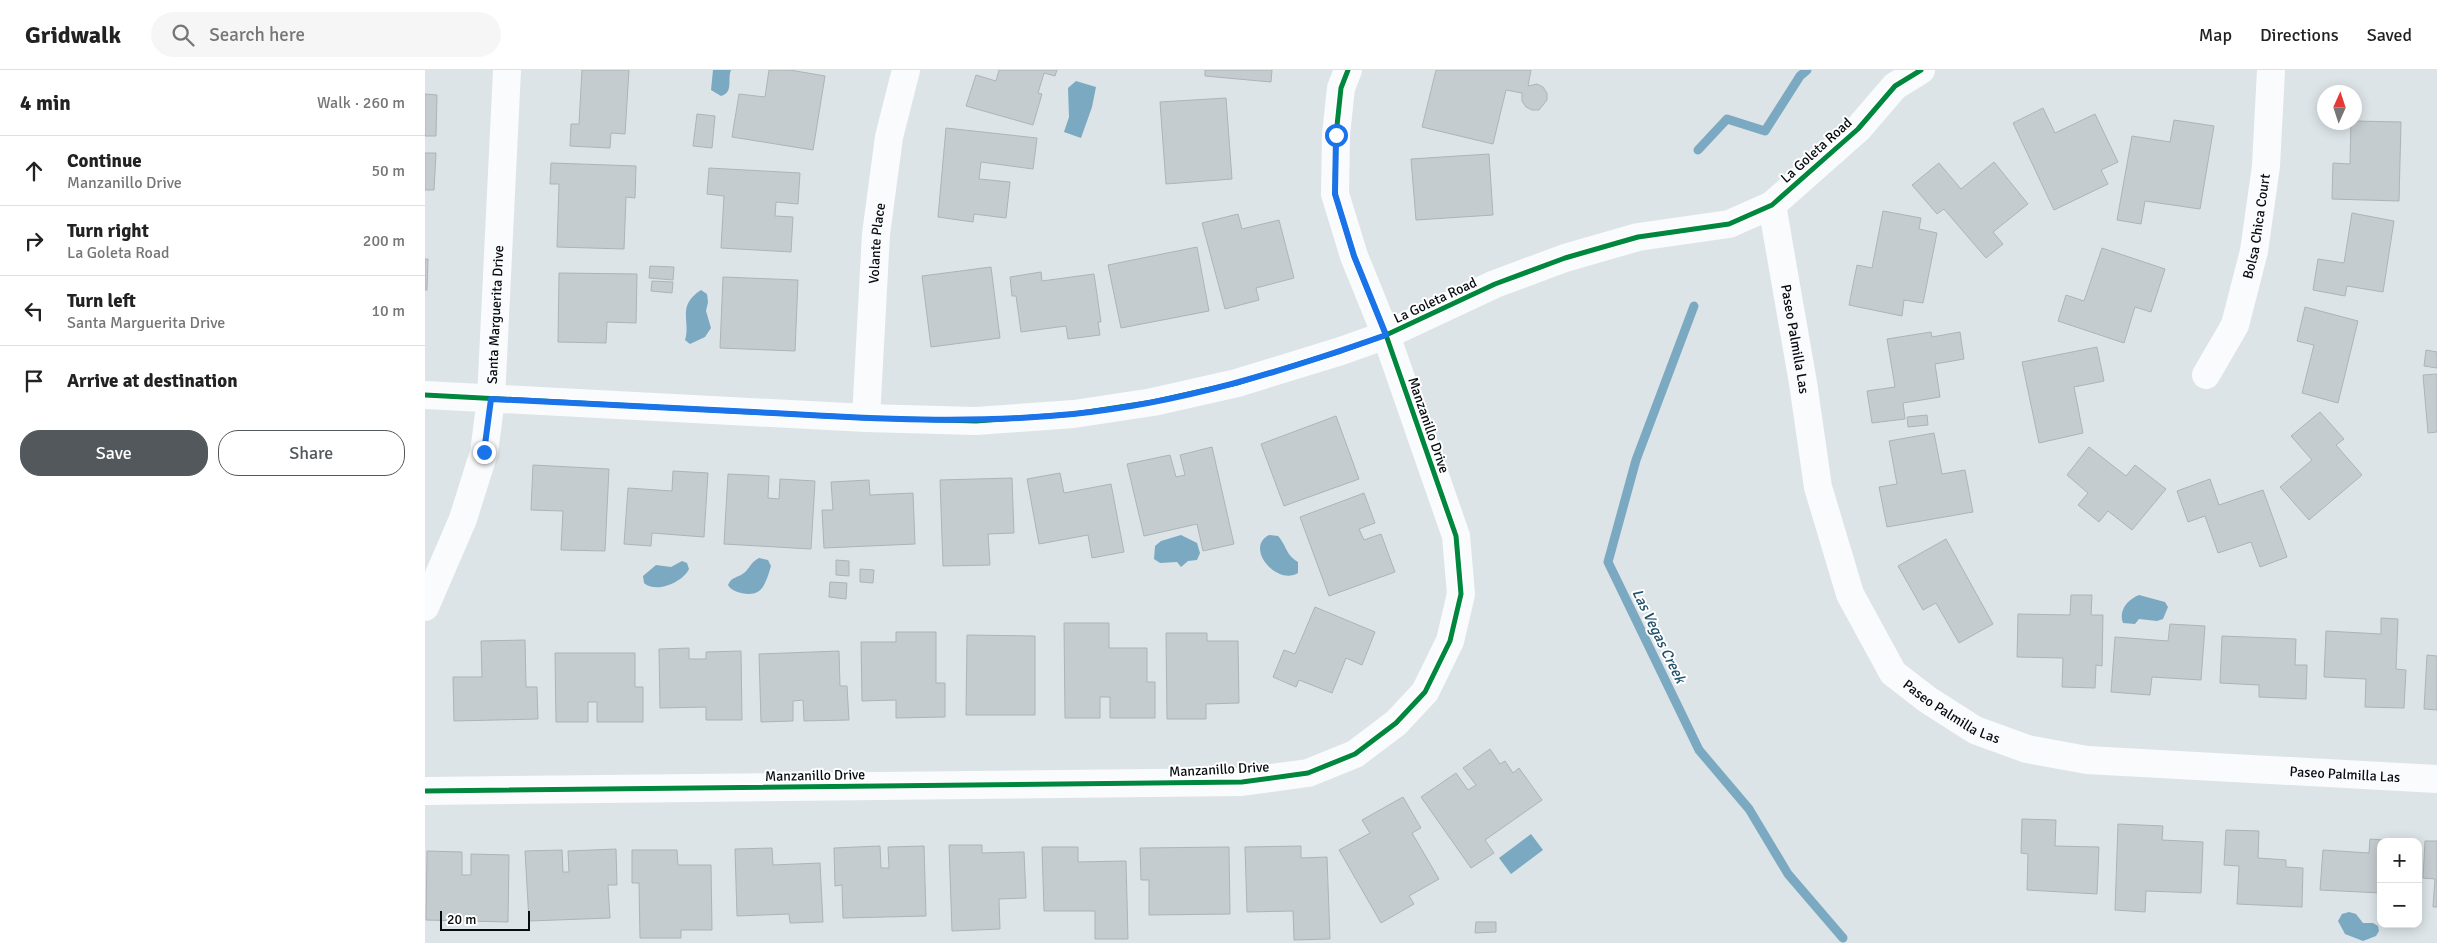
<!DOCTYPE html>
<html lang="en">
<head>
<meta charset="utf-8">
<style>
  body { margin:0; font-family:Signika,sans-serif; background:#f6f6f6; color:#222 }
  .controls { position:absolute; right:15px; bottom:15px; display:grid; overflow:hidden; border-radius:10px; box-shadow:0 2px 12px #0003 }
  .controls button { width:45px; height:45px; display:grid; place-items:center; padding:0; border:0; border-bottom:1px solid #e0e0e0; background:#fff; color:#222; font:25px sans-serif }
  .compass { position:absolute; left:1892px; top:15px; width:45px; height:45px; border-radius:50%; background:#fff; box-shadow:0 2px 12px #0003; rotate:3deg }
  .scale { position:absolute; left:15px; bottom:12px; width:90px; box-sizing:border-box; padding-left:5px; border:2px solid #070c0f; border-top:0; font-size:14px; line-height:18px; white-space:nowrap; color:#070c0f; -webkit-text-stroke:4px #fff; paint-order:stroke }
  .stop { position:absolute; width:15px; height:15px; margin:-11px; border:4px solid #1a73e8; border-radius:50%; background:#fff }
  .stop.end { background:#1a73e8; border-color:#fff; box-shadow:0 1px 5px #0008 }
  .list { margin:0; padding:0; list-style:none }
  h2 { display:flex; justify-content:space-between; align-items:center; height:65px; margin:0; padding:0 20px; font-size:21px }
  h2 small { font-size:16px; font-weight:400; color:#767676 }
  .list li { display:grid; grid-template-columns:32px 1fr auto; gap:15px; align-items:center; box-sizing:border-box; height:70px; padding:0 20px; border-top:1px solid #e0e0e0 }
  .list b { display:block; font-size:19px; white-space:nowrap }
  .list p { margin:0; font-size:16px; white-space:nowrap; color:#767676 }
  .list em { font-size:16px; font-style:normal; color:#767676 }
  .actions { display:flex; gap:10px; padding:15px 20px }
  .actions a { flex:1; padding:11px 0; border:1px solid #52585b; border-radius:20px; text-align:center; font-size:18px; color:#52585b }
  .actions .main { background:#52585b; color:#fff }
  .icon { flex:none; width:28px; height:28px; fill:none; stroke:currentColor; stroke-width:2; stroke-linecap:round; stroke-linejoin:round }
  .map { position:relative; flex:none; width:2012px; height:873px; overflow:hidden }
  header { display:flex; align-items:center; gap:30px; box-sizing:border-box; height:70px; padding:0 25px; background:#fff; border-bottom:1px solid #e0e0e0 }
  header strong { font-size:24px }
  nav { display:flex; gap:28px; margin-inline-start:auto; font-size:18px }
  .search { width:350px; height:45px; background:#f6f6f6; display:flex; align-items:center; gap:12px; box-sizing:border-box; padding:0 18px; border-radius:28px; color:#767676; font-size:19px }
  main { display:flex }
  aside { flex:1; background:#fff }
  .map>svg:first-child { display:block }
  .water { fill:#7ba9c2 }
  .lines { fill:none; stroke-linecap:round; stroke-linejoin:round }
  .stream { stroke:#7ba9c2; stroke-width:9 }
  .building { fill:#c5cccf; stroke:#adb4b7 }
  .minor { stroke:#fafbfc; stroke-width:28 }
  .cycleway-casing { stroke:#fff; stroke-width:8 }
  .cycleway { stroke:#00873e; stroke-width:5 }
  .route { stroke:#1a73e8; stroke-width:6 }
  .labels { text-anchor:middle; stroke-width:4; stroke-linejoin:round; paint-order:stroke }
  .street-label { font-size:14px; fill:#070c0f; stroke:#fff }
  .water-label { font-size:15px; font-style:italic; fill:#20506a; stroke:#fff }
</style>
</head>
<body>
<header>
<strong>Gridwalk</strong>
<div class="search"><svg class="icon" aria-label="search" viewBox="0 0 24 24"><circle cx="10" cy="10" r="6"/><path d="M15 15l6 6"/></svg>Search here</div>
<nav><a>Map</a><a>Directions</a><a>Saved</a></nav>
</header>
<main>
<aside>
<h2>4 min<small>Walk · 260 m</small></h2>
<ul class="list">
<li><svg class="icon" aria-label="ahead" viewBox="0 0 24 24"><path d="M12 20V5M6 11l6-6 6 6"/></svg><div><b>Continue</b><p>Manzanillo Drive</p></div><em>50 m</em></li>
<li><svg class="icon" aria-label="right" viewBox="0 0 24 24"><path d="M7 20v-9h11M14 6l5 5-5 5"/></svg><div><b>Turn right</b><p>La Goleta Road</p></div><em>200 m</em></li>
<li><svg class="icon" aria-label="left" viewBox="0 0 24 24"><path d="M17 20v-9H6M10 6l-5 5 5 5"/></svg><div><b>Turn left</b><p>Santa Marguerita Drive</p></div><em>10 m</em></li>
<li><svg class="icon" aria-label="arrive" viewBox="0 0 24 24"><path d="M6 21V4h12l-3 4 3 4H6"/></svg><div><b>Arrive at destination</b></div></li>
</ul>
<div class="actions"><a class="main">Save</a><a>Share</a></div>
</aside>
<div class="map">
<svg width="2012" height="873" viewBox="0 0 2012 873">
  <rect width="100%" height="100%" fill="#dce4e8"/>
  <!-- water -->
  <path class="water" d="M288,0H306C302,10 309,22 296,26L286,20Z
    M651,11L671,17L667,37L656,68L639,62L644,47L643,18Z
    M276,220L282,224L283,232L281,241L286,258L280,267L265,274L260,270C266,251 251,236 276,220Z
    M756,465L772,473L775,483L772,490L763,491L756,497L752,492L735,493L729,489L730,476L736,471Z
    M844,465L853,466C862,476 860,484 873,492V503C852,516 819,478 844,465Z
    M334,488L343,490L346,496C344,503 340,517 334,521C327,527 307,523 303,515C306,508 310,508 316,505C325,500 324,493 334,488Z
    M257,491L262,493L264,499C258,512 231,524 219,513L218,506L231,495L246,497Z
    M1714,525L1740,532L1743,537L1738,549L1732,551L1714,549L1710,554L1698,553C1693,541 1703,529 1714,525Z
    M1106,764L1118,780L1086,804L1074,788Z
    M1924,842L1931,844L1938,853H1948L1953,856L1954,861L1951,866L1938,871L1920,864L1913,851L1917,844Z"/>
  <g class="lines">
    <!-- stream -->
    <path class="stream" d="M1273,80L1302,49L1340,61L1375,6L1382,0
      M1269,236L1211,390L1183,492L1274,680L1324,739L1363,804L1418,868"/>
  </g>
  <!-- building -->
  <path class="building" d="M157,0H204L200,64L186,63L185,78L145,76L146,54H154Z
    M344,0H365L400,6L388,80L307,67L314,24L340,27Z
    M574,0H632L630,6L619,3L613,23L617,24L608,55L541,36L551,5L571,11Z
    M780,0H847L846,12L780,6Z
    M1011,0H1106L1103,16L1112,14L1118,17L1122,23V30L1114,40H1107L1101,37L1097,31V23L1081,20L1068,74L997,57Z
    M0,24L12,25L11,66H0Z
    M801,28L807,109L741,114L735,32Z
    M1618,38L1630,63L1670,44L1693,92L1676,100L1683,114L1629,140L1588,53Z
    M272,44L290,46L287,78L268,76Z
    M1749,50L1789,56L1775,139L1720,131L1716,154L1692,150L1707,66L1745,72Z
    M1930,51L1976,52L1974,131L1907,129L1908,93L1925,94L1926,52Z
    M521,58L612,68L608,99L556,92L554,109L585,112L581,148L549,144L548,152L513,147Z
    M0,83H11L9,120H0Z
    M1064,84L1068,145L991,150L986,89Z
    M1569,92L1603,134L1568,162L1578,174L1561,188L1519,139L1512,144L1487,115L1514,93L1536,119Z
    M126,93L211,96L210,128L201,127L199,179L132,177L134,114H125Z
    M284,98L375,103L373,134L351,132L350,146L368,147L366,182L296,178L299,126L282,124Z
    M1458,141L1496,148L1494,159L1512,163L1498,233L1479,230L1477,246L1424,235L1432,195L1447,198Z
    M1927,143L1969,151L1958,222L1922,216L1920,226L1888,220L1893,189L1919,193Z
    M813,144L817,159L854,150L869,208L831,218L834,230L800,239L777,153Z
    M772,177L784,241L696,258L683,195Z
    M1677,178L1740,199L1726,242L1710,237L1699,273L1633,251L1641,225L1659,231Z
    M0,189H3L2,220H0Z
    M225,196L249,197L248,210L224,208Z
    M566,197L575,268L506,277L497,206Z
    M616,202L617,211L669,204L676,252H673L675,265L643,269L641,256L596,262L591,226H587L585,207Z
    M134,203L212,204L211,253L182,252L181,273L133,272Z
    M298,207L373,210L370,281L295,278Z
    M227,211L248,212L247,223L226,221Z
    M1880,237L1933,251L1913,333L1877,323L1889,275L1872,271Z
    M1506,262L1507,267L1535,262L1539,289L1510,294L1515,327L1478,333L1480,349L1447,353L1442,321L1470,317L1462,269Z
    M1672,277L1679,311L1649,317L1658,363L1614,373L1597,292Z
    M2001,280L2012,282V298L1999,296Z
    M2012,304V362L2003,363L1998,305Z
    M1895,342L1919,369L1911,375L1937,405L1884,450L1855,417L1887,390L1866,366Z
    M1502,345L1503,355L1483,357L1482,347Z
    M911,346L934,409L859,436L836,374Z
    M1509,363L1517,404L1540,400L1548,442L1462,457L1454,417L1472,414L1464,371Z
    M787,377L809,474L778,481L772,454L719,466L702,394L745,385L751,407L760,405L755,385Z
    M1664,377L1701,406L1710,395L1741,419L1707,460L1683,441L1674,452L1653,435L1663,423L1642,405Z
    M108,395L184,399L180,481L136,480L138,441L106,440Z
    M248,401L283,403L279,467L227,463L226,476L199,474L203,418L247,421Z
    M635,403L639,423L686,414L699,482L667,488L663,465L614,474L602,409Z
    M303,404L344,406L343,428L354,429L355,409L390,411L386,479L299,474Z
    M587,408L589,463L563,464L565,495L518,496L515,410Z
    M1785,409L1794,435L1838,420L1862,487L1835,497L1826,472L1793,483L1780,446L1763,452L1752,421Z
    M444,410L445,425L488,423L490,474L399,478L397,440H408L406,412Z
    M939,423L950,453L934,459L939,470L956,464L970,502L904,526L875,447Z
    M1521,469L1568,554L1534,573L1511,533L1498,540L1473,496Z
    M411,490L424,491V506L411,505Z
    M435,499L449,500L448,513L435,512Z
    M405,512L422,513L421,529L404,527Z
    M1646,525H1667L1666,545H1678L1677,596L1671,595L1670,618L1637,617L1638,588L1592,587L1593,544L1645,545Z
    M890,537L950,562L937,595L921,588L907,623L874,610L871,617L848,607L859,580L870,584Z
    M1956,548L1973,549L1971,599L1981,600L1979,638L1940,637L1941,609L1899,607L1901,561L1956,564Z
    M639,553H684V578H722V612H730V648H685V627H675V648H640Z
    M1745,554L1780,556L1776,610L1727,607L1725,625L1686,622L1690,567L1743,571Z
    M471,562H511V613H520V647L471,648V630L437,631L436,572H471Z
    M741,563H782V571H813L814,633L781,634V649H742Z
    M542,565L610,566V645H541Z
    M1797,566L1871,569L1870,595H1882L1881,629L1834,627V615L1795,613Z
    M100,570L101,617H112L113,649L29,651L28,607H57L56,571Z
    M264,578V589H281V582L316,581L317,650H281V637L235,638L234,579Z
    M414,581L415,616H422L424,650L379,651L378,630L368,631V651L336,652L334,584Z
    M130,583H210V617H218V652H172V632H163V652H131Z
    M2002,585L2012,586V640L1999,639Z
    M1065,679L1075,694L1080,691L1088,703L1094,698L1117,730L1060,770L1069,783L1046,798L996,727L1031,703L1043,720L1051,715L1038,698Z
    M978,727L996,758L987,763L1014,809L984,826L989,834L956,853L914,780L945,763L937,750Z
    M1597,749L1631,750L1630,776L1674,777L1672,824L1602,820L1603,784L1596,783Z
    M1693,754L1738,756L1737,770L1778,772L1776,823L1721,821L1720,842L1690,840Z
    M1801,760L1834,761L1833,788L1861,790V797L1878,798L1877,837L1812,834L1814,796L1799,795Z
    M1945,769L1983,772H1956V823L1895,820L1898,780L1944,783Z
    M2000,771H2012V837H2008L2010,809L1998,808Z
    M524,775H557V783L599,782L601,828L574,829L575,859L527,861Z
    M455,776L456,798H464L463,777L499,776L501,846L418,848L417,815L410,816L409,778Z
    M876,776V788L902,787L905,869L869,870L868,841L822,842L820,777Z
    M617,777H653V792L701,791L703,869H670V841H619Z
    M804,777L805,844L724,845V810H716L715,778Z
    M347,778L348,795L395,793L398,852L365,853L364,844L312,846L310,779Z
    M191,779L192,815H183L185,848L104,851L100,781L137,780L138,802H144L143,781Z
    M207,780H252L253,795H286L287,860H256V868H215L214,813H207Z
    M2,781L37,782V805H46V784L84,785L83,852L1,850Z
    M1051,852H1071V862L1050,863Z"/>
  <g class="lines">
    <!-- minor -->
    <g class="minor">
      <path id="s1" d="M1347,135L1378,313L1393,417L1425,524L1468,603L1503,630L1550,660L1602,679L1662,690L2012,709"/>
      <path id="s2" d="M1781,305L1810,255L1829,181L1841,96L1846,0"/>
      <path d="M0,325L441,348L551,351L649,344L728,332L812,313L916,281L961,265L1070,214L1140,188L1213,167L1304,154L1347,135L1433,59L1470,16L1496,0"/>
      <path id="s3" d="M441,348L451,164L464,67L481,0"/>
      <path id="s4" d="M0,537L38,449L59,382L66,329L82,0"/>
      <path d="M0,721L817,712L883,703L930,684L971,653L1000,622L1025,571L1036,524L1031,466L961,265L929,186L910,124L911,65L916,18L923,0"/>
    </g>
    <defs>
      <path id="cycleway" d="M0,325L441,348L551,351L649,344L728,332L812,313L916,281L961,265L1070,214L1140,188L1213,167L1304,154L1347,135L1433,59L1470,16L1496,0
        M0,721L817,712L883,703L930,684L971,653L1000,622L1025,571L1036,524L1031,466L961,265L929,186L910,124L911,65L916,18L923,0"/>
    </defs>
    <!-- cycleway casing -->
    <use href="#cycleway" class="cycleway-casing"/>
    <!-- cycleway -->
    <use href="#cycleway" class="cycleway"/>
  </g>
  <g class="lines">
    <!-- route -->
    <path class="route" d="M59,382L66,329C160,334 254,339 348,343C448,349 548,354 648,344C756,333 859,301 961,265L929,186L910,124L911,65"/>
  </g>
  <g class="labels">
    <!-- street labels -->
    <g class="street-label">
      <text transform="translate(1391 80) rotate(-42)" y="5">La Goleta Road</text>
      <text dy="5" stroke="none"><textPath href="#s2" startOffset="159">Bolsa Chica Court</textPath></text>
      <text dy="5" stroke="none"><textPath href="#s3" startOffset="175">Volante Place</textPath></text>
      <text transform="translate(1010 230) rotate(-25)" y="5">La Goleta Road</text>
      <text dy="5" stroke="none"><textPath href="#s4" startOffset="304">Santa Marguerita Drive</textPath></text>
      <text dy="5" stroke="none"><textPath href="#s1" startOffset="136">Paseo Palmilla Las</textPath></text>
      <text transform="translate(1004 355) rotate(71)" y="5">Manzanillo Drive</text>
      <text dy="5" stroke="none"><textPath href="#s1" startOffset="558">Paseo Palmilla Las</textPath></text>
      <text transform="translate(794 699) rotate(-3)" y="5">Manzanillo Drive</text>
      <text dy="5" stroke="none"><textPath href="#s1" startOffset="962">Paseo Palmilla Las</textPath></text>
      <text transform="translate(390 705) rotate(-1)" y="5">Manzanillo Drive</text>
    </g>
    <!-- water labels -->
    <g class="water-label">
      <text transform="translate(1234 566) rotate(64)" y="5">Las Vegas Creek</text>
    </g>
  </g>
</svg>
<div class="controls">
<button>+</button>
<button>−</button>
</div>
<svg class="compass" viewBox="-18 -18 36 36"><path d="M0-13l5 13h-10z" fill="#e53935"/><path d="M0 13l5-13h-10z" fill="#767676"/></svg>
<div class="scale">20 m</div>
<div class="stop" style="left:911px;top:65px"></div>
<div class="stop end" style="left:59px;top:382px"></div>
</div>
</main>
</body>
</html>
